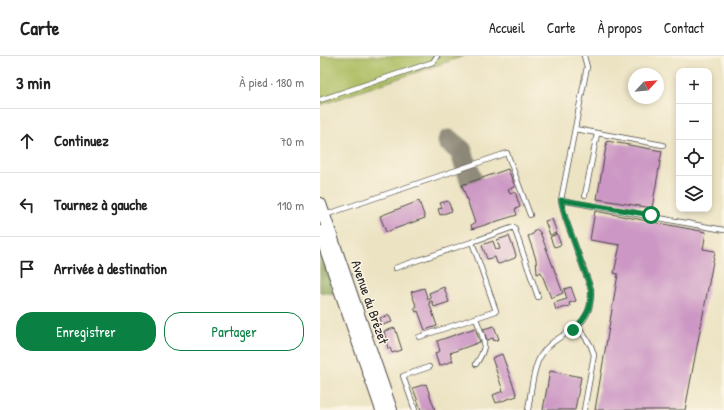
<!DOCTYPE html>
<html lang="fr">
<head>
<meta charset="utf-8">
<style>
  body { margin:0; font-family:"Patrick Hand",sans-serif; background:#f6f6f6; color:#222 }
  .controls { position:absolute; right:12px; top:12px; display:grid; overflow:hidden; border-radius:8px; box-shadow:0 2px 6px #0003 }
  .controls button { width:36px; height:36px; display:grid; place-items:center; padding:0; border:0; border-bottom:1px solid #e0e0e0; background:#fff; color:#222; font:20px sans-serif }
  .compass { position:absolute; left:308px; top:12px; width:36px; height:36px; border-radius:50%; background:#fff; box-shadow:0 2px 6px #0003; rotate:64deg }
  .stop { position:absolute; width:12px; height:12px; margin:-9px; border:3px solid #0b8043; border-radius:50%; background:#fff }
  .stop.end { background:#0b8043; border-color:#fff; box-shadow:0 1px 4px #0008 }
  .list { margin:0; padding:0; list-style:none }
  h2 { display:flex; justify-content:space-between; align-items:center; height:52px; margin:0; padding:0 16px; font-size:17px }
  h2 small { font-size:13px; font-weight:400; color:#767676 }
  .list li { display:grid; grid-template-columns:26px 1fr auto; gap:12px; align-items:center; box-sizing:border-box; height:64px; padding:0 16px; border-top:1px solid #e0e0e0 }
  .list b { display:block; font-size:15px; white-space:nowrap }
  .list em { font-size:13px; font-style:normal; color:#767676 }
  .actions { display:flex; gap:8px; padding:12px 16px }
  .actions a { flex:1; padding:9px 0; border:1px solid #0b8043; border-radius:16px; text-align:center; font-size:14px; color:#0b8043 }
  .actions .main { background:#0b8043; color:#fff }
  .icon { flex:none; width:22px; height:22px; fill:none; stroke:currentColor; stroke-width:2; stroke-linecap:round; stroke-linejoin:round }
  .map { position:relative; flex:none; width:404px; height:354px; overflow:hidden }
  header { display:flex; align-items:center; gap:24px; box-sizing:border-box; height:56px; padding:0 20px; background:#fff; border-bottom:1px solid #e0e0e0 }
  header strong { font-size:19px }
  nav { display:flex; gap:22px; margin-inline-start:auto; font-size:14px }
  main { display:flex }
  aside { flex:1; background:#fff }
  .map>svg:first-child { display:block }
  .green { fill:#aabc5f; stroke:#6a7445 }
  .forest { fill:#87a456; stroke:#596840 }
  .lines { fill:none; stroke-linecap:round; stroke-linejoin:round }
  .taxiway { stroke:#8c8777; stroke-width:23 }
  .building { fill:#cc97c4 }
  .lane-casing { stroke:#484742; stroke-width:6 }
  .secondary-casing { stroke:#484742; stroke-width:14 }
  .lane { stroke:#fff; stroke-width:4.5 }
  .secondary { stroke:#fff; stroke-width:12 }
  .route { stroke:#0b8043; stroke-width:5 }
  .labels { text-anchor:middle; stroke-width:3; stroke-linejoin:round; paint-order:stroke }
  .street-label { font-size:14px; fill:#2b2b2b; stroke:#fcf5e5 }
</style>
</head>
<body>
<header>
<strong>Carte</strong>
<nav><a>Accueil</a><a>Carte</a><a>À propos</a><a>Contact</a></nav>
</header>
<main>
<aside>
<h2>3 min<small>À pied · 180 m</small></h2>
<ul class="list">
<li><svg class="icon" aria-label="ahead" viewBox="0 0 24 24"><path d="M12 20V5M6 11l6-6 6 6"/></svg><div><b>Continuez</b></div><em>70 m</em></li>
<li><svg class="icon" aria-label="left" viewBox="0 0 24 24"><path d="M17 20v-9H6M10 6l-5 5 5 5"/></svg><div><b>Tournez à gauche</b></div><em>110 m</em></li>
<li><svg class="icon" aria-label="arrive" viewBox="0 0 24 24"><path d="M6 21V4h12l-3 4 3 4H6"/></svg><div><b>Arrivée à destination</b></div></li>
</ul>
<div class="actions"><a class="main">Enregistrer</a><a>Partager</a></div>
</aside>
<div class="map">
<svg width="404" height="354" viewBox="0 0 404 354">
  <rect width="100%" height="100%" fill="#fcf5e5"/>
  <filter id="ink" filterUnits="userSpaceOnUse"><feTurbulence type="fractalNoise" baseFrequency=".025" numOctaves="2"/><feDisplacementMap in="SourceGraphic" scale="8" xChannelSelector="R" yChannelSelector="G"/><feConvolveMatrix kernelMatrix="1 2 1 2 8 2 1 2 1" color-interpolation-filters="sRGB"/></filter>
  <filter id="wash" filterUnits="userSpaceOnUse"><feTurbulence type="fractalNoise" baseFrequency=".012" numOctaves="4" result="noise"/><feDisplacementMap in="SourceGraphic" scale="16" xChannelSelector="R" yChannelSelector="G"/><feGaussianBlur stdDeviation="0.9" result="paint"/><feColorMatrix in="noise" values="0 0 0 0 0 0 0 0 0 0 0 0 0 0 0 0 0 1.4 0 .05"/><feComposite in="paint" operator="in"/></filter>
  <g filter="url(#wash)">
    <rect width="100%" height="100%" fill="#ece3c3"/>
    <!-- green -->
    <path class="green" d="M0,0H144L0,49Z"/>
    <!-- forest -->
    <path class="forest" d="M0,195L14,238L0,236Z"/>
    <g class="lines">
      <!-- taxiway -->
      <path class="taxiway" d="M129,85L141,95L152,126"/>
    </g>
    <g id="blocks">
      <!-- building -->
      <path class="building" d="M287,85L342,95L332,152L277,143Z
        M188,113L195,131L188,133L190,138L195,136L200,151L195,153L197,159L152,173L151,169L155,167L142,129Z
        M99,145L105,162L66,176L60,160Z
        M128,145L132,155L120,159L118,153L122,152L120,147Z
        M275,155L386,176L383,193L395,195L365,354H275L298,218L294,217L300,189L270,184Z
        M232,163L237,177L230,179L225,165Z
        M216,173L220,176L243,237L231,242L221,216L217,218L216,203L208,180L213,178Z
        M237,178L241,189L234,191L230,181Z
        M189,180L196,199L195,202L179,208L177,207L175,201L167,203L162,189L173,185L176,194L180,193L177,184Z
        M124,231L129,246L114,251L112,245L109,246L117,270L105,274L98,255L96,256L94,252H97L91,236L104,232L108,244L111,243L109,237Z
        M251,231L256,245L249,247L250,250L236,254L234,247L247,243L244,233Z
        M69,259L72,266L62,269L60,262Z
        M174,270L179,283L174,285L173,282L167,284L163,273Z
        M75,272L82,294L72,297L70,292L68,293L64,275Z
        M155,272L160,286L130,297L133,305L119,310L115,297L120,295L117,285Z
        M182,298L197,340L176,347L173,339L183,335L172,302Z
        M230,315L261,321L255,354H223Z
        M106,328L115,354H101L93,332Z"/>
    </g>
  </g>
  <g filter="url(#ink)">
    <use href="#blocks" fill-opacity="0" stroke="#484742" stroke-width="1"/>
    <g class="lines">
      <defs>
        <path id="lane" d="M0,44L113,6L117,0
          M255,73L343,89
          M265,139L277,78
          M241,144L404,174
          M5,159L187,97L210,159
          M75,212L152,186
          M156,262C163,284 170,287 156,308
          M258,270L271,290L274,299L264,354
          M99,281L176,255L152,186L194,171L218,241
          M95,354L83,320L109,311
          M208,354C211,338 212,317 219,303C235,271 273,281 271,233L245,161L241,144L267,11L264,0"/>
        <path id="secondary" d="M0,148L71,354
          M0,176L62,354"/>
      </defs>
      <!-- lane casing -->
      <use href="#lane" class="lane-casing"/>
      <!-- secondary casing -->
      <use href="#secondary" class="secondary-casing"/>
      <!-- lane -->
      <use href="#lane" class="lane"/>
      <!-- secondary -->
      <use href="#secondary" class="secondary"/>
    </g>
  </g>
  <g class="lines" filter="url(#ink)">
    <!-- route -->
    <path class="route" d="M253,274C267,261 272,251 271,233L245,161L241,144L331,159"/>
  </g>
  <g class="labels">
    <!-- street labels -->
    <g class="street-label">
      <text transform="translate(50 246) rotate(71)" y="5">Avenue du Brézet</text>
    </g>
  </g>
</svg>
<div class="controls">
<button>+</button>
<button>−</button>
<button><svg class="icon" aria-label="locate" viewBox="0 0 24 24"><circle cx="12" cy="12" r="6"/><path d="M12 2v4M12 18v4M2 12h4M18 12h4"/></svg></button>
<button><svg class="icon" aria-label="layers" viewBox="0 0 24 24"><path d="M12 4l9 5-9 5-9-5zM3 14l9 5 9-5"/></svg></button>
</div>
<svg class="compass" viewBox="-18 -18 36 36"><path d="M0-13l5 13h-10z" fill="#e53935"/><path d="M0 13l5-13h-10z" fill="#767676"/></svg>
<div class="stop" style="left:331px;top:159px"></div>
<div class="stop end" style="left:253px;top:274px"></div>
</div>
</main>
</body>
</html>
